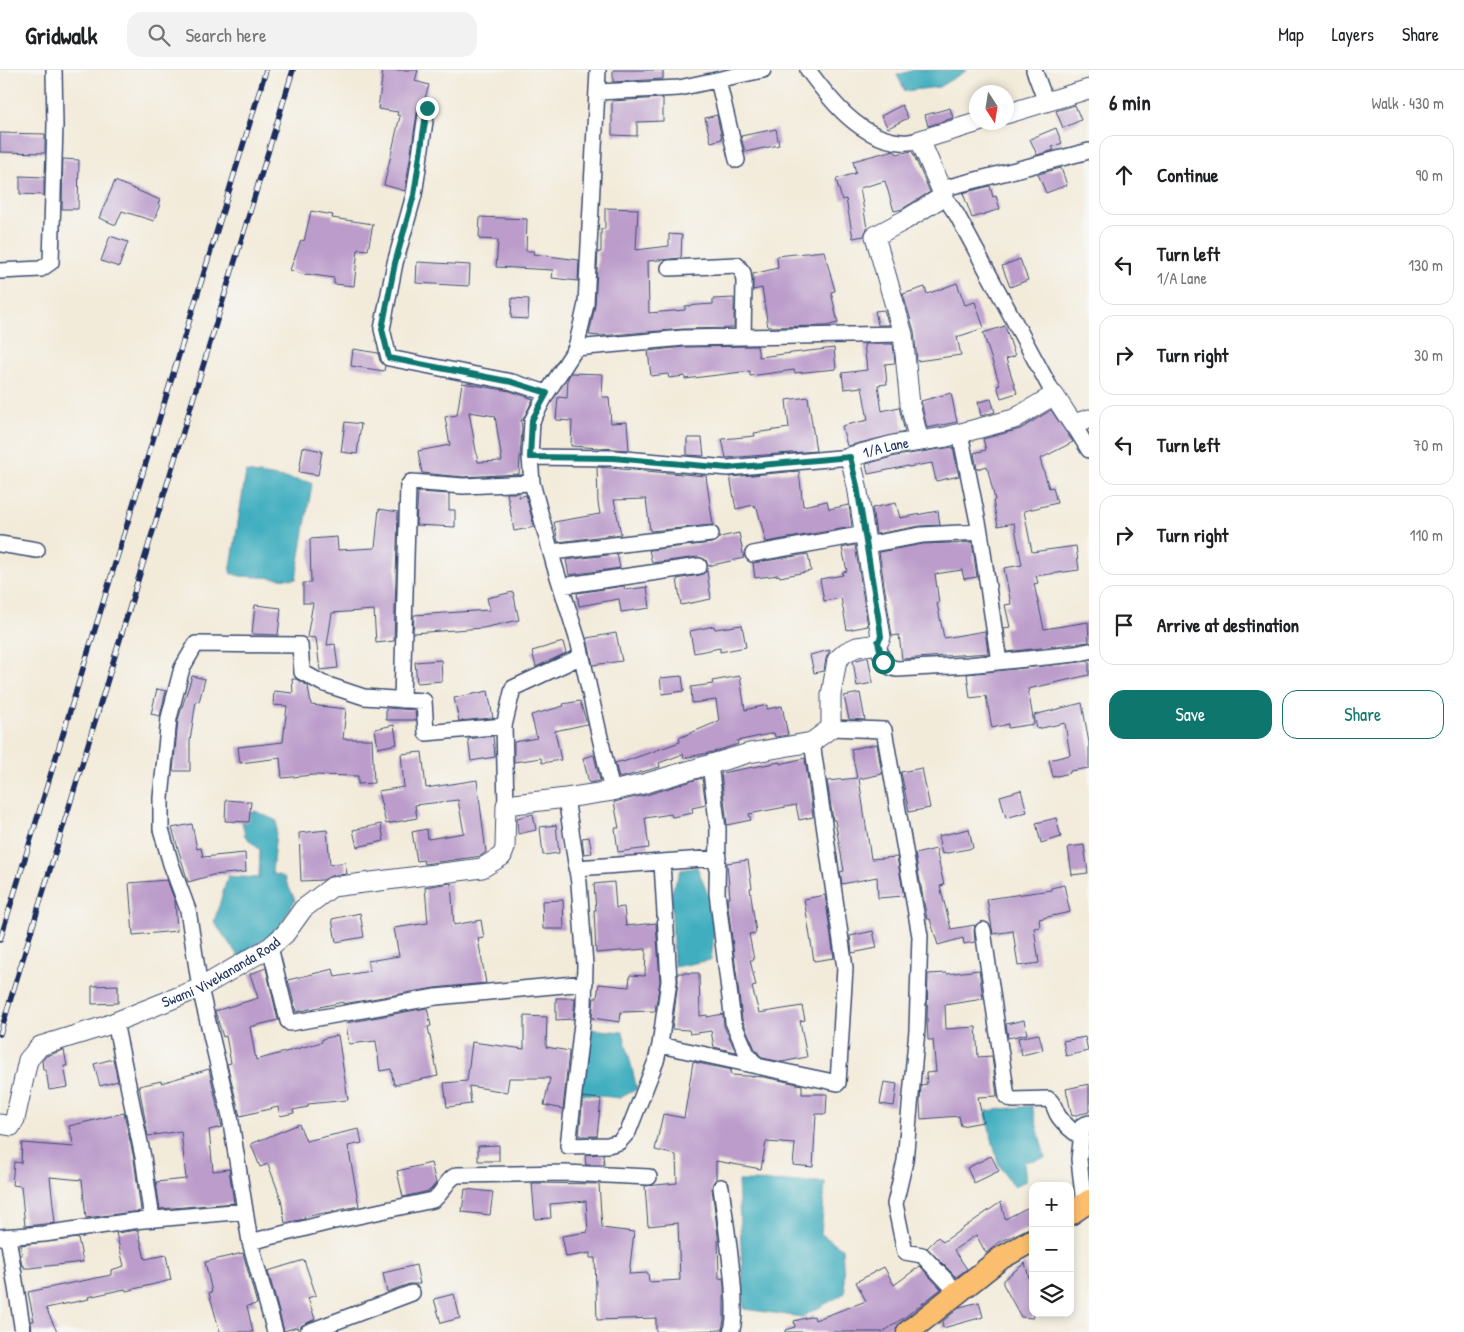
<!DOCTYPE html>
<html lang="en">
<head>
<meta charset="utf-8">
<style>
  body { margin:0; font-family:"Patrick Hand",sans-serif; background:#f2f2f2; color:#202124 }
  .controls { position:absolute; right:15px; bottom:15px; display:grid; overflow:hidden; border-radius:10px; box-shadow:0 2px 8px #0003 }
  .controls button { width:45px; height:45px; display:grid; place-items:center; padding:0; border:0; border-bottom:1px solid #e0e0e0; background:#fff; color:#202124; font:25px sans-serif }
  .compass { position:absolute; left:969px; top:15px; width:45px; height:45px; border-radius:50%; background:#fff; box-shadow:0 2px 8px #0003; rotate:168deg }
  .stop { position:absolute; width:15px; height:15px; margin:-11px; border:4px solid #0f766e; border-radius:50%; background:#fff }
  .stop.end { background:#0f766e; border-color:#fff; box-shadow:0 1px 5px #0008 }
  .list { margin:0; padding:0; list-style:none }
  h2 { display:flex; justify-content:space-between; align-items:center; height:65px; margin:0; padding:0 20px; font-size:21px }
  h2 small { font-size:16px; font-weight:400; color:#757577 }
  .list li { display:grid; grid-template-columns:32px 1fr auto; gap:15px; align-items:center; box-sizing:border-box; height:80px; margin:0 10px 10px; padding:0 10px; border:1px solid #e0e0e0; border-radius:15px }
  .list b { display:block; font-size:19px; white-space:nowrap }
  .list p { margin:0; font-size:16px; white-space:nowrap; color:#757577 }
  .list em { font-size:16px; font-style:normal; color:#757577 }
  .actions { display:flex; gap:10px; padding:15px 20px }
  .actions a { flex:1; padding:11px 0; border:1px solid #0f766e; border-radius:15px; text-align:center; font-size:18px; color:#0f766e }
  .actions .main { background:#0f766e; color:#fff }
  .icon { flex:none; width:28px; height:28px; fill:none; stroke:currentColor; stroke-width:2; stroke-linecap:round; stroke-linejoin:round }
  .map { position:relative; flex:none; width:1089px; height:1262px; overflow:hidden }
  header { display:flex; align-items:center; gap:30px; box-sizing:border-box; height:70px; padding:0 25px; background:#fff; border-bottom:1px solid #e0e0e0 }
  header strong { font-size:24px }
  nav { display:flex; gap:28px; margin-inline-start:auto; font-size:18px }
  .search { width:350px; height:45px; background:#f2f2f2; display:flex; align-items:center; gap:12px; box-sizing:border-box; padding:0 18px; border-radius:15px; color:#757577; font-size:19px }
  main { display:flex }
  aside { flex:1; background:#fff }
  .map>svg:first-child { display:block }
  .water { fill:#41aebf; stroke:#2e6e8e }
  .building { fill:#bb9ccb; fill-rule:evenodd }
  .lines { fill:none; stroke-linecap:round; stroke-linejoin:round }
  .minor-casing { stroke:#3b4b71; stroke-width:18 }
  .tertiary-casing { stroke:#3b4b71; stroke-width:21 }
  .primary-casing { stroke:#3b4b71; stroke-width:25 }
  .minor { stroke:#fff; stroke-width:15 }
  .tertiary { stroke:#fff; stroke-width:19 }
  .primary { stroke:#fbbe6e; stroke-width:22 }
  .rail-casing { stroke:#1b2f5e; stroke-width:5.5 }
  .rail { stroke:#f6f6f2; stroke-width:4; stroke-dasharray:11; stroke-linecap:butt }
  .route { stroke:#0f766e; stroke-width:6 }
  .labels { text-anchor:middle; stroke-width:4; stroke-linejoin:round; paint-order:stroke }
  .street-label { font-size:15px; fill:#1b2f5e; stroke:#f6f6f2 }
</style>
</head>
<body>
<header>
<strong>Gridwalk</strong>
<div class="search"><svg class="icon" aria-label="search" viewBox="0 0 24 24"><circle cx="10" cy="10" r="6"/><path d="M15 15l6 6"/></svg>Search here</div>
<nav><a>Map</a><a>Layers</a><a>Share</a></nav>
</header>
<main>
<div class="map">
<svg width="1089" height="1262" viewBox="0 0 1089 1262">
  <rect width="100%" height="100%" fill="#f6f6f2"/>
  <filter id="ink" filterUnits="userSpaceOnUse"><feTurbulence type="fractalNoise" baseFrequency=".02" numOctaves="2"/><feDisplacementMap in="SourceGraphic" scale="10" xChannelSelector="R" yChannelSelector="G"/><feConvolveMatrix kernelMatrix="1 2 1 2 8 2 1 2 1" color-interpolation-filters="sRGB"/></filter>
  <filter id="wash" filterUnits="userSpaceOnUse"><feTurbulence type="fractalNoise" baseFrequency=".0096" numOctaves="4" result="noise"/><feDisplacementMap in="SourceGraphic" scale="20" xChannelSelector="R" yChannelSelector="G"/><feGaussianBlur stdDeviation="1.12" result="paint"/><feColorMatrix in="noise" values="0 0 0 0 0 0 0 0 0 0 0 0 0 0 0 0 0 1.4 0 .05"/><feComposite in="paint" operator="in"/></filter>
  <g filter="url(#wash)">
    <rect width="100%" height="100%" fill="#f3ebda"/>
    <!-- water -->
    <path class="water" d="M914,0H967L939,17L905,21L897,5Z
      M246,402L310,412L312,414L296,509L240,506L230,503Z
      M255,741L277,751L272,803L284,807L295,830L278,859L239,887L214,852L228,806L259,808L260,780L245,766L241,747Z
      M697,797L710,830L714,865L711,890L674,897L671,823L681,800Z
      M587,959L623,962L637,1019L620,1028L575,1023Z
      M1032,1036L1045,1088L1024,1092L1026,1111L1013,1116L998,1093L985,1041Z
      M738,1111L825,1112L821,1164L842,1178L845,1223L802,1247L744,1239Z"/>
    <g id="blocks">
      <!-- building -->
      <path class="building" d="M383,0H418L415,11L429,15L425,28L420,32L418,37L405,121L384,115L400,46L397,45L398,42L378,39Z
        M613,0H663V9L613,12Z
        M663,28V51L637,52V66L612,65V31Z
        M902,35L908,48L888,58L881,46Z
        M1075,35L1081,50L1063,58L1056,41Z
        M950,38L953,48L928,56L925,45Z
        M717,45L722,69L711,72L705,48Z
        M1056,58L1062,73L1052,77L1054,80L1037,85L1030,69Z
        M776,59L779,75L745,82L741,66Z
        M0,63L45,64V83L0,82Z
        M894,80L897,84L912,81L930,122L902,139L894,141L885,111L860,118L867,158L864,166L853,168L846,129L842,130L836,109L856,103L853,91Z
        M63,89L79,90L78,139H62Z
        M1061,98L1067,115L1046,123L1038,104Z
        M20,106L44,107V125L20,124Z
        M115,111L160,130L158,134H160L154,151L122,141L116,155L99,148Z
        M990,116L993,127L996,126L1000,139L972,148L963,123Z
        M605,138L638,139L636,180L669,176V164L682,165L681,188L648,191L649,243L685,240V236L713,234V229L734,228V258L683,259L600,266L589,265L595,235L598,182H601V159H605Z
        M311,141L333,145L332,148L373,154L368,180L358,179L354,216L334,214V208L306,204L305,205L290,200L301,170L304,171Z
        M480,147L527,149L526,181H534L533,184L579,190L578,211L552,208L553,200L496,197L498,170L479,169Z
        M110,166L128,172L119,197L101,191Z
        M824,181L835,221L831,222L838,253L826,256L768,257L762,218L753,220V204L778,198L777,186Z
        M1020,189L1028,210L1010,217L1002,196Z
        M417,192L470,195L469,216L416,213Z
        M957,213L965,235L975,232L984,258L957,267L961,285L917,291L914,261L903,224L925,217L927,224Z
        M512,228L529,229L528,249L511,248Z
        M884,240L889,255H878L875,241Z
        M1005,256L1015,286L1006,289L1017,323L1001,328L997,316L1000,315L983,263Z
        M864,274H893L895,293L885,294L887,314L878,315L882,341L899,337L905,362L847,376L842,356L868,350L862,317L844,319L842,303L867,300Z
        M757,276L759,287L834,278L836,299L795,303L794,300L750,306V301L685,309V306L669,308L668,304L651,306L648,281L684,277Z
        M353,279L378,283L380,291L385,296L384,301L351,296Z
        M571,303L603,304L602,327H609L611,353L627,352L629,380L571,376L572,351L556,350L558,327L567,328L568,308Z
        M462,313L510,321L533,329L523,350H521L522,358L519,404L463,407L422,403L418,381L450,375L445,347L457,345ZM469,342L495,346L502,391L478,392Z
        M951,323L957,352L927,358L921,331Z
        M808,327L816,381L726,388L722,369L755,366L754,363L789,358L786,330Z
        M991,329L995,342L981,346L978,332Z
        M1051,340L1073,372L1040,389L1049,418L1053,417L1057,433L1024,441L1032,482L1076,476L1079,500L1036,506L1038,513L1034,514L1044,559L1088,552L1089,572L1007,582L1004,558L1010,557L1005,535L1011,534L1004,498L1022,495L1014,453L998,456L993,431L995,430L987,396L977,399L974,383L986,380L983,369L1020,359Z
        M345,352L361,354L357,384L341,382Z
        M687,368H702L704,386L687,385Z
        M303,377L322,381L318,405L299,402Z
        M953,377L959,406L936,411L932,393L908,397V396L868,404L866,394L896,386Z
        M597,397L706,406L713,455L650,461L646,429L614,430L621,464L558,472L554,452L600,444L598,433Z
        M799,401L803,436L827,431L829,439L849,435L852,457L766,472L757,438H755L754,435L736,439L730,407Z
        M418,422L449,424V440H455V457L416,455Z
        M507,423H519V427L526,425L534,457L514,461Z
        M896,433L900,448L938,441L940,455L920,456L876,464L872,438Z
        M379,439L398,442L394,571L376,573L374,540L332,543L327,575L335,574L338,598L320,600L316,568L307,567L313,533H303V513H311L310,469L337,467L338,480L375,478Z
        M739,463L744,488L708,496L706,490L698,487L652,493L649,480L712,473L717,471L720,467Z
        M972,472L977,507L964,509L962,500L935,504L939,533H937L944,568L985,561L988,583L902,589L899,565L892,566L879,482L923,474L951,473V474Z
        M855,475L868,556L847,560L841,528L824,531L820,509L843,505L842,502L847,501L842,478Z
        M617,484L620,498L569,505L566,490Z
        M808,484L811,501L780,507L779,505L755,508L753,493Z
        M707,501L711,529L681,535L677,509L700,505Z
        M624,516L625,520L647,517L650,538L621,542L619,529L579,536L577,523Z
        M513,522L519,550L483,558L413,563L414,545L490,540L487,528Z
        M255,535L281,538L278,565L252,564Z
        M742,555L746,577L720,582V578L694,583L690,561L714,556L715,559Z
        M616,563L622,591L593,595L587,568Z
        M563,572L566,583L536,597L532,581Z
        M830,580L826,588L824,601L814,603L810,585Z
        M868,587L873,613L857,616L853,591Z
        M441,590L442,611L417,613L415,592Z
        M1089,591V605L1028,619L1034,654L1008,658V654L992,658L986,626L970,628L967,604Z
        M192,606L205,609L199,632L196,631L190,671V701H173L178,650Z
        M682,606L684,621L662,624L660,608Z
        M740,606L745,640L767,635V639L782,636L788,665L775,667L774,663L737,671L738,674L713,682L684,688L683,684L659,693L660,697L619,708L615,693L622,691L623,692L680,672L679,668L719,651L716,630L692,633L691,617L713,614L712,611Z
        M292,609H296L308,616L311,635L346,639L343,669H372L374,713L358,714V706L313,705L282,708L280,688L240,693L238,677L283,672L287,636L273,635L274,621L293,623Z
        M157,619L166,621L160,646L151,644Z
        M488,621L493,648L459,651L454,628Z
        M860,623L865,650L849,649L844,626Z
        M580,631L587,654L555,661L561,690L542,693L541,688L514,692V672L537,668L531,645L564,636L563,634Z
        M1082,633L1089,673V698L1070,701V703L1053,707L1049,690L1070,685L1065,653L1037,659L1034,645Z
        M386,638L415,640L416,650H386Z
        M394,655L397,674L378,678L375,659Z
        M493,666L495,687L471,691L468,669Z
        M877,674L882,704L859,709L871,789L897,787L904,826L878,828L877,807L842,814L840,802L844,801L835,750H833L827,711L857,708L851,679Z
        M422,682L426,718L477,710L486,782L481,786L424,794L423,790L417,791L412,762L427,759L428,769L464,763L458,730L415,735L417,748L386,754L378,721L404,717L401,684Z
        M594,685L600,711L589,713L583,688Z
        M805,688L813,747L799,750L796,735L749,744L751,750L727,755L721,703L780,692V694Z
        M922,698L930,738L909,742L901,702Z
        M702,708L706,735L692,738L693,743L672,747L671,744L645,748L649,778L618,782L615,758H619L614,732L646,725Z
        M1021,720L1027,742L1006,748L1000,726Z
        M226,730L251,732L249,752L225,751Z
        M533,744L536,760L518,764L517,748Z
        M1056,748L1061,767L1041,773L1036,753Z
        M192,754L197,779L201,778L203,787L245,783L246,802L213,805L188,812L172,758Z
        M381,754L384,771L357,777L353,760Z
        M556,755L559,783L543,785L540,757Z
        M969,759L973,778L942,784L938,766Z
        M327,760L330,795L345,792L347,804L331,806L323,810L301,811L299,763Z
        M589,767L592,783L584,784L582,768Z
        M1084,775L1088,803L1072,805L1068,777Z
        M936,779L944,815L940,816L951,859L975,855L974,861L975,872L964,874L963,868L938,875L930,849H927L915,784Z
        M748,790L752,818H750L756,863L749,864L754,890H750L756,916L752,917L759,943L802,936L805,950L800,951L807,987L782,992L762,988L755,979L742,949L727,828H730L727,793Z
        M167,810L175,831L177,861L133,865L129,813Z
        M614,812L616,838L624,837L626,856L656,853L660,911L655,941L621,942L620,952L592,948L594,928H597L599,914L629,917L630,905L645,906L646,879L596,883L594,840H596L594,814Z
        M451,813L454,855L481,850L484,868L478,869L486,913L434,918L343,934V932L296,942L288,910L333,899L335,907L370,901L368,891L399,886L394,858L428,853L425,817Z
        M1064,815L1070,842L1039,849L1040,857L1034,858L1039,893L1018,896L1013,861L993,864L987,829L1051,820V818Z
        M825,825L834,888L814,891L804,829Z
        M563,830L564,859H543L542,831Z
        M360,843L364,867L336,872L332,849Z
        M873,861L877,878L852,883L850,866Z
        M266,898L278,950L250,957L256,990L322,972V969L338,965L348,1030L308,1034V1037L293,1040L294,1043L280,1046L278,1037L240,1046L227,994L231,993L226,966L223,967L215,941L258,928L250,904Z
        M979,900L983,929L945,935L946,959L976,957L978,987L992,986L997,1026L978,1027L983,1052L961,1056L959,1046L921,1049L920,1032L921,1015L927,1014L926,1003L936,1002L933,970H928L927,952L928,904L947,903V904Z
        M678,903H699L700,946L707,945V947L723,944L724,956L736,982L714,977L711,961L690,964L689,960L672,959L678,912Z
        M118,915V933L92,934V916Z
        M556,928H575L573,949L556,950Z
        M427,938L431,956L428,957L438,1006L394,1015L391,999L380,1001L376,971L349,974L346,953Z
        M524,946L547,947L546,977L569,981L563,1039L544,1035L550,1008H509L507,1022L469,1016L471,1034L447,1037L444,1013L467,1011L472,972L524,979Z
        M1024,950L1027,964L1008,968L1006,954Z
        M1039,964L1043,980L1022,985L1018,968Z
        M1085,967L1088,981L1066,986L1063,971Z
        M64,980L67,996H64L68,1017L49,1020L46,1000H43L42,991L46,986Z
        M113,989L118,1011L100,1016L94,994Z
        M693,992L732,1000L730,1001L731,1005L764,1007L802,1015V1024H827L826,1044H816L813,1097L793,1095L795,1074L766,1072L761,1099L716,1091V1109L713,1113L712,1118L718,1166L719,1209L723,1208L724,1216V1250L722,1260L656,1262V1248L597,1250L595,1188H590V1183L566,1187L562,1166L588,1162L586,1131L550,1134L551,1148L535,1149L532,1113L599,1114L602,1158L634,1162L629,1204L648,1203L649,1212L680,1210L678,1153L648,1156L645,1116L677,1113L676,1085L655,1080L663,1044L684,1048Z
        M209,999L222,1057L209,1060L213,1101L229,1099L234,1133L160,1139L156,1112L186,1109L181,1061L148,1066L139,1016L161,1011V1013Z
        M884,1012L897,1014L894,1036L880,1034Z
        M1089,1014V1042L1072,1046L1066,1019Z
        M583,1027L601,1029L597,1066H579Z
        M124,1043L134,1089L141,1141L86,1148L82,1110L50,1107L55,1153L25,1156L21,1116L12,1115L14,1092L21,1093L22,1073L74,1077L69,1056Z
        M299,1054L306,1071L359,1059L362,1073L348,1076L359,1136L304,1147L305,1149L285,1153L281,1129L268,1094L260,1097L251,1074Z
        M499,1075V1091H478V1076Z
        M603,1084L604,1095H586L585,1085Z
        M991,1086L999,1101L974,1113L967,1098Z
        M431,1093L436,1113L432,1118L429,1121L403,1127L397,1101Z
        M465,1119L493,1122L490,1145L462,1142Z
        M1001,1132L1005,1149L1033,1135V1156L1000,1172L986,1183L976,1165L954,1180L967,1199L956,1207L927,1178L938,1167L943,1172Z
        M138,1160L145,1189L166,1185L171,1210L126,1221L125,1219L88,1227L89,1229L46,1238L57,1262H32L31,1251H34L28,1222L111,1205V1200L124,1196L116,1163Z
        M78,1168L83,1192L30,1198H24V1195L22,1196L20,1185H22L21,1175Z
        M243,1183L257,1234L247,1236L253,1262H220L209,1223L212,1222L205,1192Z
        M304,1190L316,1225L308,1228L315,1249L301,1256L299,1262L297,1257L284,1261L268,1201Z
        M1025,1193L1032,1219L1033,1248L1021,1247L1003,1214V1210Z
        M416,1195L420,1214H409L387,1222L383,1203Z
        M920,1196L941,1219L905,1247L883,1262H785V1260L795,1257L794,1251L814,1246L815,1250L866,1231L856,1212L884,1197L894,1215Z
        M454,1224L460,1248L441,1253L434,1229Z
        M979,1232L983,1247L943,1258L942,1252L960,1237Z"/>
    </g>
  </g>
  <g filter="url(#ink)">
    <use href="#blocks" fill-opacity="0" stroke="#3b4b71" stroke-width="1"/>
    <g class="lines">
      <defs>
        <path id="minor" d="M598,0L586,234L576,278L547,323L532,351L530,387L532,413L554,494L579,574L612,721
          M808,0C830,30 860,69 901,72C907,73 914,71 920,70
          M1034,0L1046,32
          M718,10L737,90
          M598,22L679,18L763,0
          M427,38L414,125L395,193L382,259L389,288L512,312L547,323
          M941,119L1089,81
          M944,126L957,145L1054,325
          M669,198L737,195L743,203L744,212L743,267
          M0,201L41,199L51,192L55,55L54,0
          M576,278L683,268L903,264
          M1073,354L1089,380
          M960,363L980,462L999,592
          M530,387L613,388L728,398L850,387
          M0,474L37,480
          M866,475L922,465L980,462
          M551,482L711,464
          M753,484L865,464
          M561,516L699,496
          M878,573C881,586 882,597 897,599L968,595L1075,584L1089,581
          M402,630L408,416L411,412L463,416L532,413
          M504,656L513,618L582,586
          M831,658L884,660L920,866L917,960L905,1091L895,1134L905,1182L922,1185L958,1223
          M710,694L718,759L717,823L733,952L747,984L757,996L838,1013L845,898L812,672
          M566,728L579,813L585,895L584,936L568,1076L608,1075L619,1072L628,1062L656,991L660,975
          M662,793L669,911L660,975L757,996
          M576,798L718,788
          M983,860L1007,1027L1013,1030L1048,1029C1055,1033 1054,1040 1059,1047C1065,1055 1072,1061 1081,1067
          M270,877L288,951L290,953L436,927L585,913
          M115,952L143,1087L152,1149
          M721,1117C724,1144 741,1243 731,1262
          M1084,1135L1079,1089L1083,1055L1089,1053
          M0,1167L44,1164L133,1151L245,1141
          M8,1167L23,1262
          M250,1172L330,1152L433,1130C444,1123 445,1110 457,1105L565,1103L649,1107
          M275,1262L250,1172L230,1046L200,918L188,840L171,794L161,759V728L169,648L182,598L196,574L300,575L302,602L322,613L364,627L424,631L426,663L504,656L506,735
          M308,1262L412,1223"/>
        <g id="tertiary">
          <path d="M1006,44L1089,19"/>
          <path d="M919,371L910,335L903,264L875,166L905,150L944,126L920,70L979,52"/>
          <path id="s1" d="M0,1054L11,1056L15,1049L28,990L40,976L105,956L200,918L270,877L285,864L303,839L332,817L482,798L502,786L505,778L506,735L566,728L612,721L643,714L749,683L812,672L831,658V625L837,590L846,582L857,577L872,575L878,573L881,567L857,416L850,387L894,375L946,367L1014,349L1054,325L1073,354L1089,349"/>
        </g>
        <path id="primary" d="M1070,1144L1089,1131
          M908,1262L1001,1188L1033,1170"/>
      </defs>
      <!-- minor casing -->
      <use href="#minor" class="minor-casing"/>
      <!-- tertiary casing -->
      <use href="#tertiary" class="tertiary-casing"/>
      <!-- primary casing -->
      <use href="#primary" class="primary-casing"/>
      <!-- minor -->
      <use href="#minor" class="minor"/>
      <!-- tertiary -->
      <use href="#tertiary" class="tertiary"/>
      <!-- primary -->
      <use href="#primary" class="primary"/>
      <defs>
        <path id="rail" d="M0,870L266,0
          M0,964L293,0"/>
      </defs>
      <!-- rail casing -->
      <use href="#rail" class="rail-casing"/>
      <!-- rail -->
      <use href="#rail" class="rail"/>
    </g>
  </g>
  <g class="lines" filter="url(#ink)">
    <!-- route -->
    <path class="route" d="M427,38L414,125L395,193L382,259L389,288L512,312L547,323L532,350L530,387L613,388L728,398L850,387L857,416L880,558L881,567L878,572L883,592"/>
  </g>
  <g class="labels">
    <!-- street labels -->
    <g class="street-label">
      <text dy="5" stroke="none"><textPath href="#s1" startOffset="1340">1/A Lane</textPath></text>
      <text dy="5" stroke="none"><textPath href="#s1" startOffset="294">Swami Vivekananda Road</textPath></text>
    </g>
  </g>
</svg>
<div class="controls">
<button>+</button>
<button>−</button>
<button><svg class="icon" aria-label="layers" viewBox="0 0 24 24"><path d="M12 4l9 5-9 5-9-5zM3 14l9 5 9-5"/></svg></button>
</div>
<svg class="compass" viewBox="-18 -18 36 36"><path d="M0-13l5 13h-10z" fill="#e53935"/><path d="M0 13l5-13h-10z" fill="#757577"/></svg>
<div class="stop" style="left:883px;top:592px"></div>
<div class="stop end" style="left:427px;top:38px"></div>
</div>
<aside>
<h2>6 min<small>Walk · 430 m</small></h2>
<ul class="list">
<li><svg class="icon" aria-label="ahead" viewBox="0 0 24 24"><path d="M12 20V5M6 11l6-6 6 6"/></svg><div><b>Continue</b></div><em>90 m</em></li>
<li><svg class="icon" aria-label="left" viewBox="0 0 24 24"><path d="M17 20v-9H6M10 6l-5 5 5 5"/></svg><div><b>Turn left</b><p>1/A Lane</p></div><em>130 m</em></li>
<li><svg class="icon" aria-label="right" viewBox="0 0 24 24"><path d="M7 20v-9h11M14 6l5 5-5 5"/></svg><div><b>Turn right</b></div><em>30 m</em></li>
<li><svg class="icon" aria-label="left" viewBox="0 0 24 24"><path d="M17 20v-9H6M10 6l-5 5 5 5"/></svg><div><b>Turn left</b></div><em>70 m</em></li>
<li><svg class="icon" aria-label="right" viewBox="0 0 24 24"><path d="M7 20v-9h11M14 6l5 5-5 5"/></svg><div><b>Turn right</b></div><em>110 m</em></li>
<li><svg class="icon" aria-label="arrive" viewBox="0 0 24 24"><path d="M6 21V4h12l-3 4 3 4H6"/></svg><div><b>Arrive at destination</b></div></li>
</ul>
<div class="actions"><a class="main">Save</a><a>Share</a></div>
</aside>
</main>
</body>
</html>
